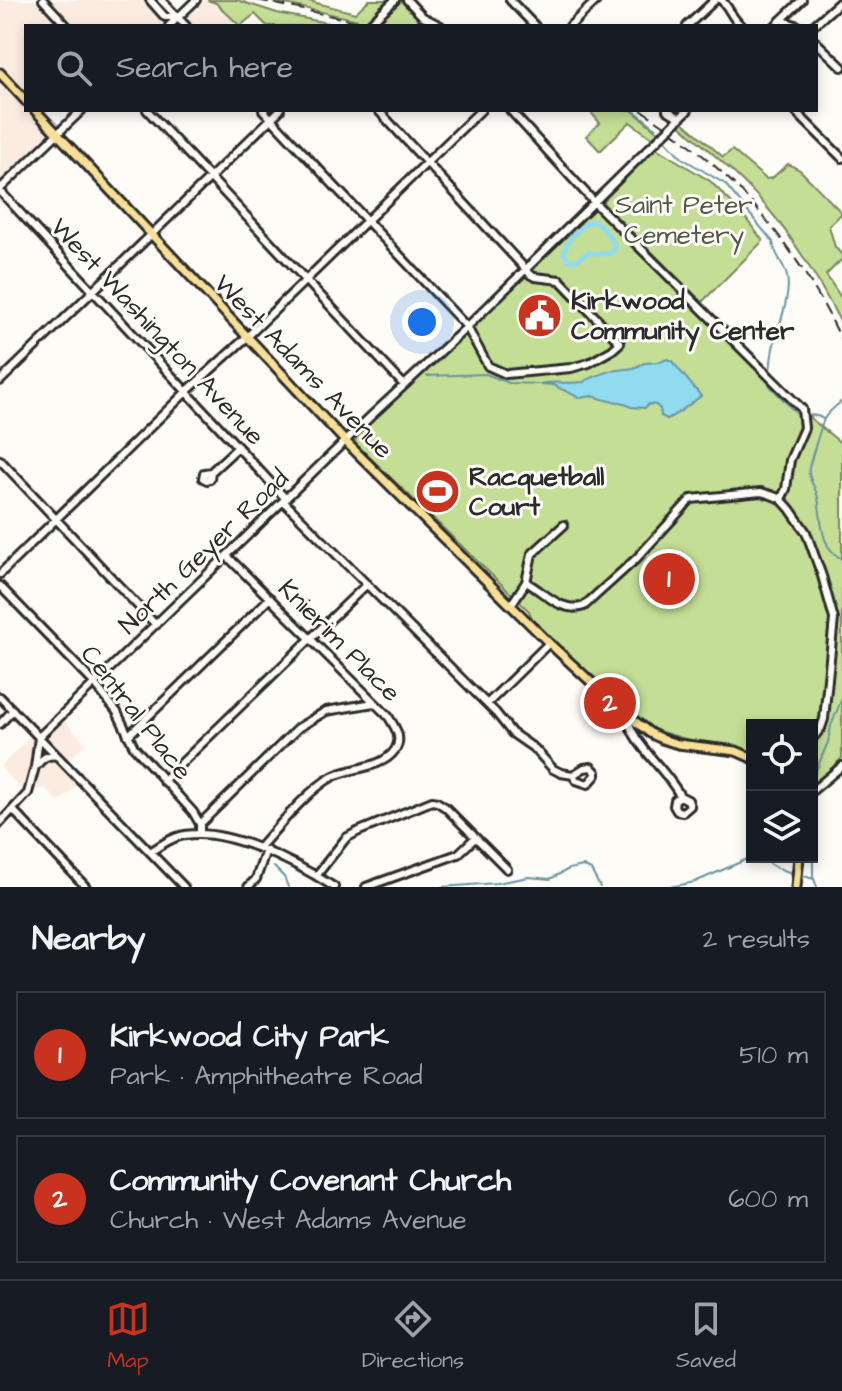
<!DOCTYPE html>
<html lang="en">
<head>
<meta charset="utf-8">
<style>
  body { margin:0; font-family:"Architects Daughter",sans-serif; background:#242831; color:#f1f3f6 }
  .controls { position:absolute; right:24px; bottom:24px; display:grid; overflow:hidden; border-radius:0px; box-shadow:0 4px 12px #0003 }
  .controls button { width:72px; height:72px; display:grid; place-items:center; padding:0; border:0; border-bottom:2px solid #363941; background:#171b24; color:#f1f3f6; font:40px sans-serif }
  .you { position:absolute; left:422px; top:322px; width:28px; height:28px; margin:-20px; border:6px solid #fff; border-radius:50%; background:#1a73e8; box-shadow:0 0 0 12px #1a73e833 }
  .badge { display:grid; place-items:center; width:52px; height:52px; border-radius:50%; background:#c8321e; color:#fff; font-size:26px; font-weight:700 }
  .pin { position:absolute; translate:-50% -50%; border:4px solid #fff; box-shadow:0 2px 8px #0006 }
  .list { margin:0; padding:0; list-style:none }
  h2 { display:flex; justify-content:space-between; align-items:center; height:104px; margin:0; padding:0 32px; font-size:34px }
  h2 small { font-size:26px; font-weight:400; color:#9ea1a6 }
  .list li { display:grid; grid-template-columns:52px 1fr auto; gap:24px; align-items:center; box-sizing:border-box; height:128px; margin:0 16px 16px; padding:0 16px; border:2px solid #363941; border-radius:0px }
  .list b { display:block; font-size:30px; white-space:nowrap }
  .list p { margin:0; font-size:26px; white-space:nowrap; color:#9ea1a6 }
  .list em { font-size:26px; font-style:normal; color:#9ea1a6 }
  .icon { flex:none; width:44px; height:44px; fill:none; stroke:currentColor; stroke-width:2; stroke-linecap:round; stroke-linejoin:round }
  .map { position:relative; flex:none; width:842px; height:887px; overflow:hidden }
  .search { position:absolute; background:#171b24; box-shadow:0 4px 12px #0003; left:24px; right:24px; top:24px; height:88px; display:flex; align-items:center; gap:20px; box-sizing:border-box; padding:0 28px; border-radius:0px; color:#9ea1a6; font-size:30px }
  .sheet { height:392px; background:#171b24 }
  nav { display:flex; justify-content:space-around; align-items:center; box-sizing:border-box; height:112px; border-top:2px solid #363941; background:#171b24; font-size:22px; color:#9ea1a6 }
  nav a { display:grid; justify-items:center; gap:4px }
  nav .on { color:#c8321e }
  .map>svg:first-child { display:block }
  .built { fill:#fcebe1 }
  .green { fill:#c4de95; stroke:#788460; stroke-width:2 }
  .water { fill:#90dbf0; stroke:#6895a1; stroke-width:2 }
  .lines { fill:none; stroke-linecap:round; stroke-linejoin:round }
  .stream { stroke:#6895a1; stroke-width:2 }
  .canal { stroke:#90dbf0; stroke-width:5 }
  .minor-casing { stroke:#2b2b2b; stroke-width:12 }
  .major-casing { stroke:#2b2b2b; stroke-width:13 }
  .minor { stroke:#fdfcf7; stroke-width:6 }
  .major { stroke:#f9df96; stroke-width:7 }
  .rail { stroke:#2b2b2b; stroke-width:2; stroke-dasharray:12 6; stroke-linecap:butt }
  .minor-bridge-casing { stroke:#2b2b2b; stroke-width:12; stroke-linecap:butt }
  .minor-bridge { stroke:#fdfcf7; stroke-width:6 }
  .labels { text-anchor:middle; stroke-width:6; stroke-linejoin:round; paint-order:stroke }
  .park-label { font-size:26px; fill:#515846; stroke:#fdfcf7 }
  .poi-label { font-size:26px; font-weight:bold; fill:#2b2b2b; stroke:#fdfcf7; text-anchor:start }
  .street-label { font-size:26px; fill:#2b2b2b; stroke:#fdfcf7 }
</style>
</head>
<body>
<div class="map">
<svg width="842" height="887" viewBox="0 0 842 887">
  <rect width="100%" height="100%" fill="#fdfcf7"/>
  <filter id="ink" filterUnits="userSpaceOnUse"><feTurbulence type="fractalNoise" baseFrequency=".0125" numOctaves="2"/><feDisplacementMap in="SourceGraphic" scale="16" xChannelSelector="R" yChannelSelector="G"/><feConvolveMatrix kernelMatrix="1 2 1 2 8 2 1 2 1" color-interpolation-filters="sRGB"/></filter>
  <g filter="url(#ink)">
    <!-- built -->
    <path class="built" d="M0,0H38L62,26H26V93L0,65Z
      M50,0H144L166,23L163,26H75Z
      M200,0L216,3L240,26H190L183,18V16Z
      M0,79L26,107V110H29L51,134L1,184Z
      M62,718L86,743L67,761L46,737L49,731Z
      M32,735L34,741L28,784L24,792L0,767Z
      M56,758L80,782L59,802L46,789H36L42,762L45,759Z"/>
    <!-- green -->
    <path class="green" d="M207,0H237L277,13L342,26H267L255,14L240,26L216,3Z
      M267,0H305L355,13L369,0H389L367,22Z
      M400,0H403L420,19L432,26H393L377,23Z
      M589,110H632L658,132L652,138L630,122L600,151L586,136L600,123Z
      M682,121L723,157L732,150L766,179L772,178L788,164L800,170L842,213L829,226L835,247L842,255V259L826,275L842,299V325C820,283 796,241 765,205C739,175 708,150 679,124Z
      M656,148L710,181L740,211L763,241L702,302L602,202Z
      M595,207L798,408L842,444V758L831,769L812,784V725H752V753L726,744L692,741L655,730L626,707L534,623L529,611L355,443L356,437L590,209Z"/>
    <!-- water -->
    <path class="water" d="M667,359L672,361L701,396L678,413L667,419L661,416L660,409L656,405L649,404L645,408L631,407L621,402L609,401L593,396L580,398L553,385L540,384C554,381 568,384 584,382L586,380L609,371L634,368L644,363L660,362Z"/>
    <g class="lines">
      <!-- stream -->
      <path class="stream" d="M633,110L656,128
        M666,141L682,158L725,184L773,242C774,255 785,264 787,277C791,293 780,324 775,340C772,350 771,361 770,372
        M427,376L486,374L509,383L540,384
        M768,380L770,386L797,414C806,418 815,412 823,419
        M842,401C836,406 828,412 824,419C822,424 810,462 809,468C807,479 816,487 818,498C822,519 819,548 842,559
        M812,780L828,742L831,726L842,698
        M812,820L816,852L813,858V876L817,887
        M759,857L775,867L792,873
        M274,867L284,877L288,887
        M804,876L814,879
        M442,887L497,883L529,877L550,879L569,869L583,866L591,870L600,887
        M670,887L695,882L752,857"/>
      <!-- canal -->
      <path class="canal" d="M592,221C601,223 615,241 615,250L608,254L587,253L576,261L569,260L564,254C566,240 579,227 592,221Z"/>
      <defs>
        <path id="minor" d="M43,0L67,26
          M150,0L165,17H178
          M161,0L186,26
          M407,0L423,17L441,26
          M510,0L535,26
          M721,0C730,7 731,19 742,26
          M382,12L395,0
          M781,20L798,26
          M169,26L196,0
          M570,26L597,0
          M687,26L715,0
          M775,26L802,0
          M813,26L842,0
          M816,42L842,67
          M147,110L404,385
          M263,110L467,327L488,366L506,374L571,368L589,363L612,350L620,343L560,280L535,277L531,275L378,110
          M510,110L594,202L802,409L804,428L790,460L786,489L781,499
          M667,110L680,118
          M794,110L842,158
          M0,189L82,110
          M0,191L286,499
          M0,381L280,110
          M0,460L156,625
          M211,472L210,479L207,480L203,478L204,473L211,472L238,447
          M284,502L496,713L512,733L535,749L553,769L561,773L573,775
          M227,556L388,716C395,727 403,738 395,750C382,769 351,767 332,777C308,790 279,826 260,847
          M0,574L186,392L247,337L481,110
          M526,582C544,592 562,614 584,606L637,558L691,499L761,492L771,495L781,499L790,509L806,532L822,576L834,619L824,719L821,728L812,739
          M0,586L94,683L117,712L134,747L193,812L200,824V833
          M511,605L526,582L532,554L564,525
          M0,697L184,887
          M487,704L549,643
          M627,715C629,741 668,771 680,796L688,800L690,806L683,812L677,811L674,806L675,800L680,796
          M0,724L13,710
          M128,736L270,598
          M35,767C42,759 46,754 57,756
          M591,767L596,772V775L588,784L576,780L573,775L584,768Z
          M163,781L367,584
          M812,791L842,766
          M13,810L86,887
          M0,823L28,793L35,767L39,737L371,416L467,327L688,110
          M200,824L298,728L326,711L374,703
          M150,852C158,847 168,840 177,837C221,823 297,863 334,887
          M316,876L346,838L357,832L432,801L437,802L445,807L507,869
          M248,887L256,879L266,850
          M366,887L458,854L475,838"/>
        <path id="major" d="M0,73L26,101
          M35,110L345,441L549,643L627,715L650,733L662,739L678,744L736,751L752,758
          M796,887L799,857"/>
      </defs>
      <!-- minor casing -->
      <use href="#minor" class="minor-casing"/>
      <!-- major casing -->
      <use href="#major" class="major-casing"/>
      <!-- minor -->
      <use href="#minor" class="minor"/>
      <!-- major -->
      <use href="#major" class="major"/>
      <!-- rail -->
      <path class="rail" d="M257,0L378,26
        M641,110C733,169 795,242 842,341"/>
      <defs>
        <path id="minor-bridge" d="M368,26L382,12"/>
      </defs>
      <!-- minor-bridge casing -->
      <use href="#minor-bridge" class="minor-bridge-casing"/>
      <!-- minor-bridge -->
      <use href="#minor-bridge" class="minor-bridge"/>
    </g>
  </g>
  <!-- icons -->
  <defs>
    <symbol id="civic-disc" viewBox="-11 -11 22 22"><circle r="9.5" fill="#c8321e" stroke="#fdfcf7"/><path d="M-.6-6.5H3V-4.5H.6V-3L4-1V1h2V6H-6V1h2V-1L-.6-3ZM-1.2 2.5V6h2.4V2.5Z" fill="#fff"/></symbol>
    <symbol id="stadium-disc" viewBox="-11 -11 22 22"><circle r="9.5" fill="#c8321e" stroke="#fdfcf7"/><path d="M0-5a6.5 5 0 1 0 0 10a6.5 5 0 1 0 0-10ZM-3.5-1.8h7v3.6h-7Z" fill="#fff"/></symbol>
  </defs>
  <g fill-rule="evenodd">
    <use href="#civic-disc" x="514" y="290" width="51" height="51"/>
    <use href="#stadium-disc" x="412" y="466" width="51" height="51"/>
  </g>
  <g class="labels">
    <!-- park labels -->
    <g class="park-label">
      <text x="684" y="213">Saint Peter<tspan x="684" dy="30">Cemetery</tspan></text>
    </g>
    <!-- poi labels -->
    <g class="poi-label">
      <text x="571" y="309">Kirkwood<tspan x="571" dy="30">Community Center</tspan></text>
      <text x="469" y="485">Racquetball<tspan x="469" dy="30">Court</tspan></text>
    </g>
    <!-- street labels -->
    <g class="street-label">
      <text transform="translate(158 331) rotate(47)" y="9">West Washington Avenue</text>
      <text transform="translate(304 366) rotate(46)" y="9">West Adams Avenue</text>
      <text transform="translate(203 551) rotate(-44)" y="9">North Geyer Road</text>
      <text transform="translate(340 640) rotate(45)" y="9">Knierim Place</text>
      <text transform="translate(137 712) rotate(52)" y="9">Central Place</text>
    </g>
  </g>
</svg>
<div class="controls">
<button><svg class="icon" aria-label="locate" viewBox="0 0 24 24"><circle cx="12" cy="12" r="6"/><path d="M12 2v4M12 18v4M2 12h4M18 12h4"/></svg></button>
<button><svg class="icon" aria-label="layers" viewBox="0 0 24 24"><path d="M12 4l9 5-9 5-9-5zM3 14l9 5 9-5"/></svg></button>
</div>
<div class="you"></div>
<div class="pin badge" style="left:669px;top:579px">1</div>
<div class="pin badge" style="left:610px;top:703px">2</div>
<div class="search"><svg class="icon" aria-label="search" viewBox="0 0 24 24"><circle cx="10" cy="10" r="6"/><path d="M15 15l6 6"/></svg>Search here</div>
</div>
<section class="sheet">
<h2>Nearby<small>2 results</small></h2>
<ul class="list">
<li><span class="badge">1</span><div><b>Kirkwood City Park</b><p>Park · Amphitheatre Road</p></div><em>510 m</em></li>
<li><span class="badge">2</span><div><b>Community Covenant Church</b><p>Church · West Adams Avenue</p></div><em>600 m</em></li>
</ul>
</section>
<nav>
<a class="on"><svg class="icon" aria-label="map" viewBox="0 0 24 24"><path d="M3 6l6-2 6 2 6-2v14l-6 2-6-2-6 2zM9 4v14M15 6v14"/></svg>Map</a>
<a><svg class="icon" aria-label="directions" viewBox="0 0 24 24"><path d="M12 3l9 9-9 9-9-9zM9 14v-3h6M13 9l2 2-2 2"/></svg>Directions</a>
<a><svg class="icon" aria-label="saved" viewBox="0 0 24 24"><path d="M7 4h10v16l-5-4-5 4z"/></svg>Saved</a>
</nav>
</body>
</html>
